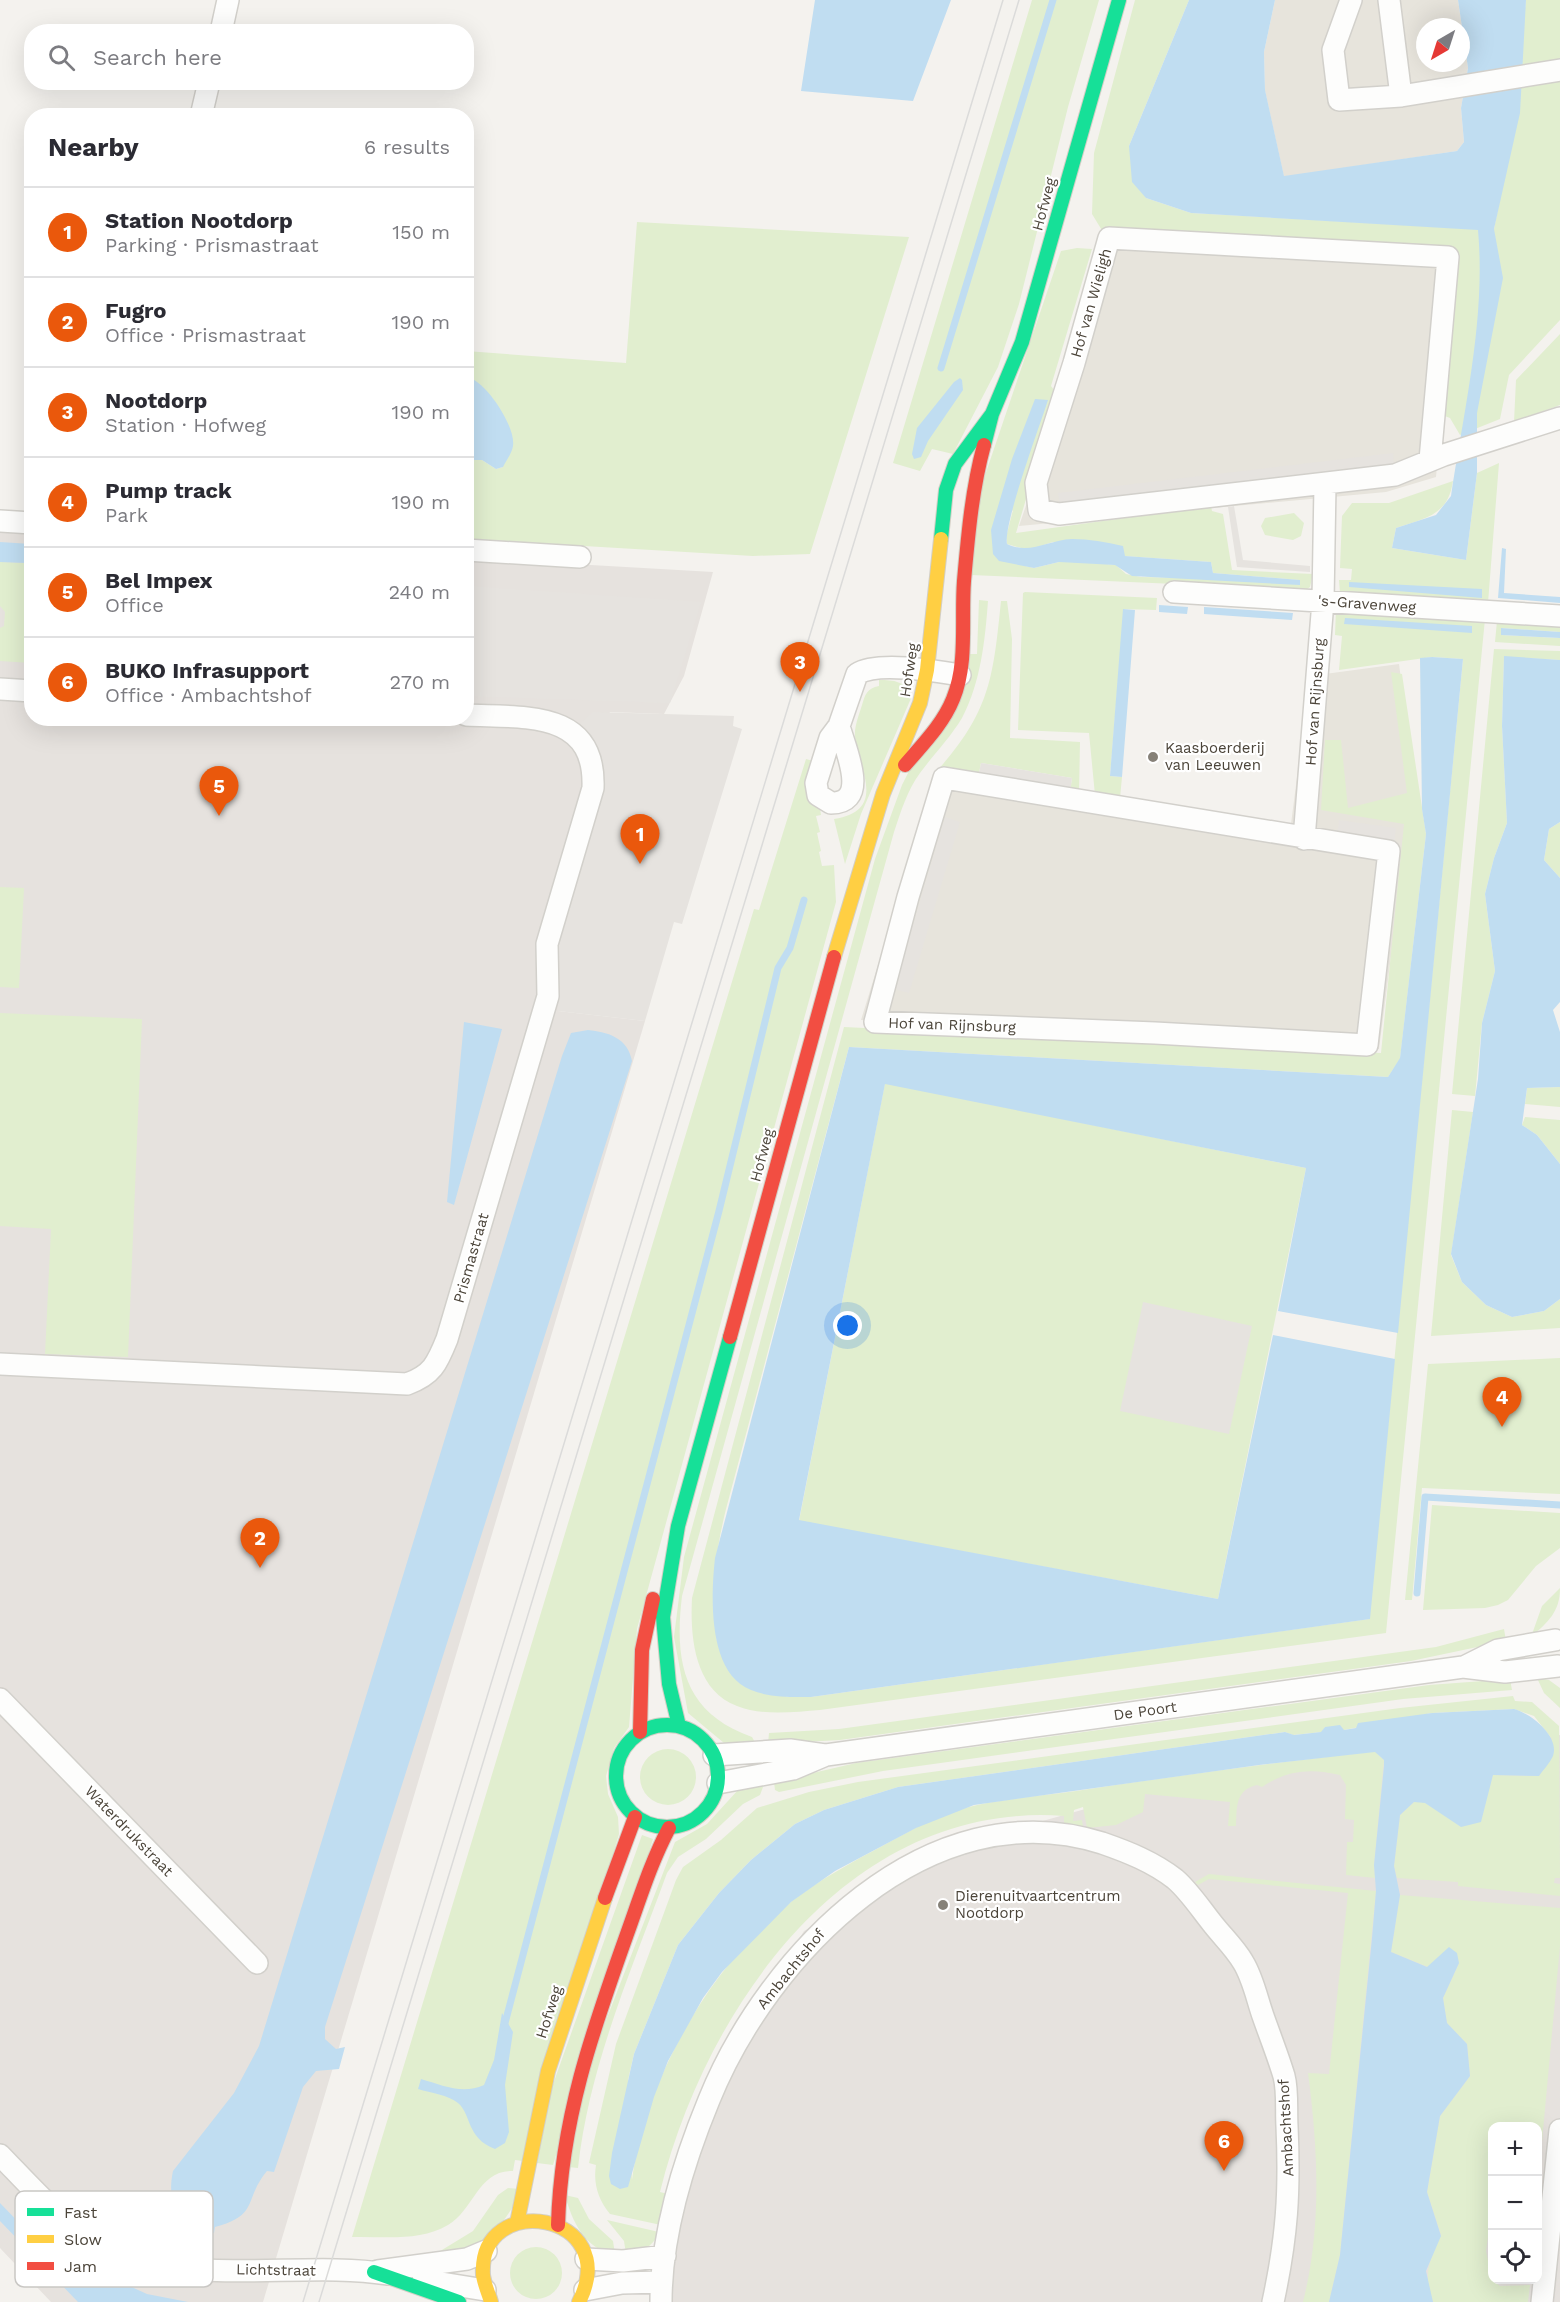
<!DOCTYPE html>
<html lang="en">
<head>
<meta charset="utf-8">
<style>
  body { margin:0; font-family:"Work Sans",sans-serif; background:#f7f7f7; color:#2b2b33 }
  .controls { position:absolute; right:18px; bottom:18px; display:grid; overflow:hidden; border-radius:12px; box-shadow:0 6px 24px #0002 }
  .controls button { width:54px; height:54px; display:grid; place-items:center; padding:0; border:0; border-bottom:2px solid #e1e1e2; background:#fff; color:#2b2b33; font:30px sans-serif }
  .compass { position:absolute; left:1416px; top:18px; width:54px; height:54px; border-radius:50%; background:#fff; box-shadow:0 6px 24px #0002; rotate:219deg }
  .you { position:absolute; left:848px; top:1326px; width:21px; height:21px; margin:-15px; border:4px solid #fff; border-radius:50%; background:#1a73e8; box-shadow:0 0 0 9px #1a73e833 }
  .badge { display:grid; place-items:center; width:39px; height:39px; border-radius:50%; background:#ea580c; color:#fff; font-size:20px; font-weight:700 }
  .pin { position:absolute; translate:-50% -50px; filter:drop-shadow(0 2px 3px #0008) }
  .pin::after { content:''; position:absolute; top:32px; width:21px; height:18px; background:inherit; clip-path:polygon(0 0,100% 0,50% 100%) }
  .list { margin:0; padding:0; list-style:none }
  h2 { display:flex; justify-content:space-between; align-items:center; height:78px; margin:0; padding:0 24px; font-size:26px }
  h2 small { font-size:20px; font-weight:400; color:#7c7c81 }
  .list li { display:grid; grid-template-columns:39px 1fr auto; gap:18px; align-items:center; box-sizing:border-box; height:90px; padding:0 24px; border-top:2px solid #e1e1e2 }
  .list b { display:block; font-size:22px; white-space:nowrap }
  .list p { margin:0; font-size:20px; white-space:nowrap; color:#7c7c81 }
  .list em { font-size:20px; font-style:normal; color:#7c7c81 }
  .icon { flex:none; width:33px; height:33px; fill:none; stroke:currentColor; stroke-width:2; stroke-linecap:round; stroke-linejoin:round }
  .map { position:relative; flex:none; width:1560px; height:2302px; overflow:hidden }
  .search { position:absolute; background:#fff; box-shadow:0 6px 24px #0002; left:24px; top:24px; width:450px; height:66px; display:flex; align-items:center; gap:15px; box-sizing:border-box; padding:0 21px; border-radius:24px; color:#7c7c81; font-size:22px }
  .panel { position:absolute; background:#fff; box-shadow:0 6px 24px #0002; left:24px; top:108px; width:450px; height:618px; border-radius:24px }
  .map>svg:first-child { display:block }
  .residential { fill:#e7e4dc; fill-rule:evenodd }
  .industrial { fill:#e6e2de; fill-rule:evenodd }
  .green { fill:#e1eecf; fill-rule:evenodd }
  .parking { fill:#e6e3df }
  .water { fill:#c0ddf1 }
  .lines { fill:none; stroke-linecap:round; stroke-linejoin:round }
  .stream { stroke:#c0ddf1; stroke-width:7 }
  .street-casing { stroke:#d2d0cb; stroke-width:24 }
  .fast-casing { stroke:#d3cfc5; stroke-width:16 }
  .slow-casing { stroke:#d3cfc5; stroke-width:16 }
  .jam-casing { stroke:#d3cfc5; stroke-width:16 }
  .street { stroke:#fdfdfc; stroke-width:21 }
  .fast { stroke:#16e098; stroke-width:14 }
  .slow { stroke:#ffcf43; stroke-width:14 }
  .jam { stroke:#f24e42; stroke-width:14 }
  .tram { stroke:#dbdbda; stroke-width:1.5 }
  .poi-dot { fill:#868178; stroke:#fff; stroke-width:2 }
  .labels { text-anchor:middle; stroke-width:4.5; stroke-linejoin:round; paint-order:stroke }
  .street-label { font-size:15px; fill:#4b4439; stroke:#fff }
  .poi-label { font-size:15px; fill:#4b4439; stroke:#fff; text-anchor:start }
  .key { fill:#fff; stroke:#c9c7c4; stroke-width:1.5 }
  .key-label { font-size:16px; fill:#4b4439 }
</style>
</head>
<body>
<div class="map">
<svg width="1560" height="2302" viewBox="0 0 1560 2302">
  <rect width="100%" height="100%" fill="#f4f2ee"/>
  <!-- residential -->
  <path class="residential" d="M1275,0H1458L1468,68L1461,108L1464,142L1457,151L1284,177L1265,91L1264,52ZM1425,27H1461V63H1425Z
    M1103,232L1458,251L1436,477L1386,492L1019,526L1068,383Z
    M1399,664L1414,778L1379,1049L861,1020L938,771L1291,824L1310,676Z"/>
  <!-- industrial -->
  <path class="industrial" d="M0,530L31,532L32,718H466L467,558L713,572L684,676L664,714L610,712L593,744L558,1011L645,1021L263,2302H51L0,2248Z
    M1560,1735V2302H666L702,2095L804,1931L957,1845L1167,1786ZM1492,2126H1538V2280H1492Z"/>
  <!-- green -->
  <path class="green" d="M1032,0H1099L1068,107L1019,304L998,367L953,454L932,449L920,471L893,463Z
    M1135,0H1189L1129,146L1146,198L1191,213L1478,229H1494L1504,178L1526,0H1560V320L1509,375L1500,419L1460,435L1450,418L1442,415L1458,251L1103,232L1092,214L1094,153Z
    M637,222L909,237L810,554L753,556L467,539V460H482L496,469L503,467L469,377H467L466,351L626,363Z
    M1077,248L1092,249L1051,386L1057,394L1016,533L1211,506L1212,511L1223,514L1232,570L1313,574L1310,587L1302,593L1175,584L971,575L978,496L1061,251ZM1013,510L1006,537L1007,544L1028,550L1053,542L1124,556L1211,562L1213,573L1300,580L1141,577L1126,574L1116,565L1086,562H1059L1034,568L1025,566L991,530Z
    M1560,334V405L1514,422L1516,380Z
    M1499,463L1488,603L1340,593L1339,580H1351L1352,569L1340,568L1342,516L1352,503H1389L1453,481C1448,516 1425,518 1396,528L1392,548L1466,560L1477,473Z
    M1294,513L1304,523L1301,536L1293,540L1265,535L1261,526L1265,518Z
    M31,559V663L0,661V628L4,626L5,612L0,606V562L26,563Z
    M1025,592L1157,598L1156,610L1124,609L1110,776L1122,777L1120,798L1095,795L1089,733L1018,730L1023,593Z
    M979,600L988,601C985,640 981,682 962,718C950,738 934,754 920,773C907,791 901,811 894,832L682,1596C674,1663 684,1713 752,1737L757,1746H734L724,1743L688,1713L674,1637L684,1557L875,859L902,785L968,654H977Z
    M1001,601H1007L1012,639L1010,738L1080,742L1079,794L1070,792L1072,778L981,763L978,778L936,772C990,712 993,679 1001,601Z
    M1336,609L1485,619L1386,1633L820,1710C794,1712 761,1716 737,1706C694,1690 690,1636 692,1598L844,1027L1381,1053L1404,824L1321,810L1325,740H1341L1348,808L1407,793L1391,672L1402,674L1426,834L1400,1059L1388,1077L849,1047L726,1509C715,1554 710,1594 717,1641L787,1697H811L1369,1619L1463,659L1432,657L1339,670L1342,636L1335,635Z
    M1497,621L1560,625V632L1502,628L1501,635L1560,638V646L1495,642Z
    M1494,649L1560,651V660L1504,657L1502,726L1507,823L1494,858L1485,894L1495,971L1482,1023L1475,1096L1452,1094Z
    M879,680C894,680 905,681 912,696L861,814L845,864L834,819C888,810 859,770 855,737C854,727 859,715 862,705C865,695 867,688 879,686Z
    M806,759L813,761L821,815L816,816L820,832L817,833L821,851L819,852L822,866L834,865L836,902L637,1629L629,1727L614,1748L606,1776L608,1794L618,1817L619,1834L523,2161L515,2160L513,2171C478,2170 474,2210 448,2225C420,2242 383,2236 352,2237L754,909L759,910Z
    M1560,822V878L1544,860L1549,829Z
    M0,887L24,888L19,988L0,987Z
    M0,1013L142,1019L128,1357L45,1354L51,1229L0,1226Z
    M885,1083L1306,1168L1218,1599L799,1521Z
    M1560,1087V1107L1525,1104L1527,1088Z
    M1452,1110L1473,1112L1451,1255L1462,1282L1486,1305L1512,1317L1544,1311L1560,1299V1328L1431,1336Z
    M1525,1117L1560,1120V1164L1537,1135L1522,1125Z
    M1560,1358V1494L1422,1488L1412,1600H1405L1428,1364Z
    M1432,1505L1560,1513V1548L1536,1566L1508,1600L1498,1605L1485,1608L1423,1610Z
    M1560,1588C1560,1612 1548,1622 1531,1637L1542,1606Z
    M1504,1629L1506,1641L1411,1661L840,1740L768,1744L769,1733L839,1729L1436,1647Z
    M1537,1678L1549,1680L1560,1688V1708L1544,1693Z
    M1510,1679L1512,1690L1403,1699L883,1771L779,1792L775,1790L774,1782L856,1763L1429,1685Z
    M1513,1696L1515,1701L1532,1702L1559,1726L1560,1878H1555L1554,1883L1560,1884V1896L1458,1886V1882L1397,1878L1394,1866L1400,1815L1414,1802H1425L1439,1811L1493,1775L1539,1776L1552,1739L1534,1716L1514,1709L1432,1713L1344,1730L1325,1727L1322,1732L1293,1735L1285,1732L898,1787L824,1810L795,1824L751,1860L719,1893L678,1945L634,2054L628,2080L632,2180C646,2077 711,1965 792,1901C821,1879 852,1862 884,1845C906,1833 928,1820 952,1812C991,1799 1035,1797 1076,1791C1174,1776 1271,1763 1369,1752H1376L1384,1760L1374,1865L1375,1878L1346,1875L1347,1842H1353L1354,1820L1345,1819L1346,1785L1340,1775C1311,1768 1287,1770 1262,1787L1257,1785C1235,1790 1237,1807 1236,1826H1228L1230,1802L1145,1794L1143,1812L1116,1825L1087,1828L1083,1807L1074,1810L1073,1821L1082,1820L1083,1827L1064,1824V1816C850,1800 706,2006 660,2192L668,2194L661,2225L610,2214C598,2200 593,2183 596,2165L589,2163L616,2044L676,1880L683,1867L721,1840L757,1808L809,1792L858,1782L1400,1708Z
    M640 1777a28 28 0 1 1 56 0a28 28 0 1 1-56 0Z
    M762,1784L763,1787L760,1795L743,1804L706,1839L678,1857L667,1873C632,1969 589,2066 578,2168L568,2167L588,2067L675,1842L707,1824L738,1790Z
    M642,1835L653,1839L553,2165L537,2163L552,2087Z
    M1209,1874L1376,1891L1340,2255L1329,2302H1303C1322,2227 1318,2149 1308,2073L1329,2074L1348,1893L1209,1879L1198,1885L1195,1882Z
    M1400,1895L1560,1908V1946L1538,2185V2126H1492V2209L1486,2251L1492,2280L1500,2286L1530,2285L1528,2302H1433C1423,2273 1429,2262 1441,2235L1427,2192L1440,2116L1470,2076L1467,2044L1447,2023L1443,1998L1459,1963L1428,1967L1391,1952Z
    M508,2188L520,2189C515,2211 491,2239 470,2249C461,2252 447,2252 437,2253L473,2231L498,2195Z
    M565,2195L578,2198L589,2219L613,2241L615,2254C585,2250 572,2221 565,2195Z
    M607,2220L659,2232C652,2249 642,2250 626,2254L624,2241Z
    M510 2273a26 26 0 1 1 52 0a26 26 0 1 1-52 0Z"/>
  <!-- parking -->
  <path class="parking" d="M1393,453L1394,466L1060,506L1058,493Z
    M1234,506L1243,560L1310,566V572L1237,567L1228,507Z
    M466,586H467L701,602L670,703L467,696Z
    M593,712L734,716L733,726L742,729L682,924L674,922L645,1021L558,1011L557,936L593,744L580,724Z
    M981,763L1072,778L1070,792L978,778Z
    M945,817L960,822L909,993L894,989Z
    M1339,820L1396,828L1394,844L1337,837Z
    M1143,1302L1252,1326L1229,1434L1120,1411Z"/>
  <!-- water -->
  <path class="water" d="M815,0H951L913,101L801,91Z
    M1189,0H1275L1264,52L1265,90L1284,176L1457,151L1464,142L1461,108L1468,68L1458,0H1526L1520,113L1494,229L1503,278L1477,413V473L1466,560L1392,548L1396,528L1436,515L1451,496C1464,409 1486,318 1478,230L1191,213L1146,198L1132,182L1129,146Z
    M467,377C485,380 516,426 513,446C512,453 506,461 503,467L496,469L482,460H467Z
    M960,378L962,380L963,390L928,441L921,457L914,459L912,454L917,428L954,382Z
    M1035,399L1048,400C1040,425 1003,525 1007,544C1030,555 1048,540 1072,539C1089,539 1106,542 1123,546L1125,556L1211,562L1213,573L1300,580V585L1132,576L1115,565L1059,562L1034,568L999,561L993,554L991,530L1012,459Z
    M0,542L31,544V559L26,563L0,562Z
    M1502,548L1506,549L1504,593L1560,597V603L1498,598Z
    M1349,582L1482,589V598L1349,587Z
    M1159,605L1188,607L1187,614L1159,612Z
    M1204,607L1293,613L1292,620L1204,614Z
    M1123,609L1135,610L1122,777L1110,776Z
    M1345,618L1472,626V633L1344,624Z
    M1501,628L1560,632V638L1501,635Z
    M1504,656L1560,660V822L1549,829L1544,860L1560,878V1002L1553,1010L1560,1032V1087L1527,1088L1522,1125L1537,1135L1560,1164V1299L1544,1311L1512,1317L1486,1305L1462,1282L1451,1254L1478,1079L1482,1023L1495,971L1485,894L1494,858L1507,823L1502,726Z
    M1432,657L1463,659L1398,1333L1278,1311L1306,1168L885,1084L799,1520L1218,1599L1273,1335L1395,1359L1370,1619L811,1697C792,1697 770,1698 751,1690C707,1673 711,1595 715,1558L849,1047L1388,1077L1400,1058L1426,834L1422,809L1420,658Z
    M464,1022L502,1029L454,1205L447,1202Z
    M588,1030C608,1032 628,1038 632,1061L325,2027V2039L336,2049L345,2047L339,2069L316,2071L303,2087L274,2172L267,2171C243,2200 260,2215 215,2227L214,2233L203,2232V2227C175,2218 167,2199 173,2171L234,2093L259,2046L562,1056L571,1033Z
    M1514,1709C1530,1713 1560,1736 1553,1756C1550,1763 1543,1770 1539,1776L1493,1775L1481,1822L1461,1827L1425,1803L1414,1802L1400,1815L1394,1866L1400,1895L1391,1952L1427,1967L1449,1947L1457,1953L1459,1963L1443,1998L1447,2023L1467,2044L1470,2076L1440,2116L1427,2192L1441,2236L1426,2271L1433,2302H1329L1340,2255L1372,1938L1376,1891L1374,1865L1384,1766V1760L1375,1752L1259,1765L974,1805L916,1828L835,1871L791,1902L722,1972L703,1998L668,2061L654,2097L628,2187L620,2189L611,2184L609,2176L612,2153L634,2054L678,1945L719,1893L751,1860L795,1824L824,1810L898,1787L1285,1732L1294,1735L1321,1732L1325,1727L1340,1725L1344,1730L1356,1728L1358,1723L1432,1713Z
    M502,2013L513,2032L505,2085L509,2132L505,2143L495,2149C466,2138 472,2115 458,2103C448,2095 431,2093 418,2089L421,2079C442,2085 462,2095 484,2085L494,2060Z
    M0,2203L29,2233L65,2250L94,2270L147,2294L188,2302H78L0,2221Z"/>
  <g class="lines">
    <!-- stream -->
    <path class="stream" d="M941,368L1053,0
      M1417,1593L1425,1497L1560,1505
      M504,2027L719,1211L778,968L790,948L804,900"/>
    <defs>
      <path id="street" d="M1351,0L1333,50L1339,100L1401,96L1560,70
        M1389,0L1401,96
        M221,32L228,0
        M201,116L209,82
        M1430,460L1448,257L1109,238L1074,363L1036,483L1039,510L1059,514L1395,475L1444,455L1560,418
        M0,521L32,523
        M466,550L580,557
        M1174,592L1560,616
        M0,689L32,691
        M839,726C845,749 871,803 831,803L818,795L816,783L830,738L839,726L857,674C877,661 936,671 960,675
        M944,778L1389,851L1367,1045L1155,1033L875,1022L908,897Z
        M1304,839L1323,601L1325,485
        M0,1364L407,1384C432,1375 437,1364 447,1339L548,996L547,944L593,788C596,709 524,718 466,715
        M1464,1667L1498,1650L1555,1640
        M0,1699L257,1963
        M714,1755L790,1750L825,1755
        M718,1783L793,1769L826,1755L1463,1667L1505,1672L1558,1666
        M0,2155C32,2188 62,2223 102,2246C176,2289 304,2260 387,2274
        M586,2259L623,2261L665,2256
        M378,2271L467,2259L486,2251
        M423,2280L485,2290
        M585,2290L622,2283L661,2282
        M661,2302C661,2233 683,2163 709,2100C768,1954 929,1788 1102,1843C1128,1852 1153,1862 1175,1879C1189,1891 1200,1908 1212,1923C1222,1936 1235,1948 1243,1962C1253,1978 1257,1999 1263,2016C1270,2036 1278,2056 1284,2076C1288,2091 1286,2110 1287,2126C1290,2192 1287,2237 1273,2302
        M1542,2302L1560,2130"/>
      <path id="fast" d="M984,445L992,414L1022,342L1119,0
        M941,539L946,490L955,464L992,414
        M616 1776a51 51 0 1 1 102 0a51 51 0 1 1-102 0Z
        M679,1726L669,1684L663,1617L678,1526L730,1337
        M374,2272L459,2302"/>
      <path id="slow" d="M834,957L883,794L920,703L927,670L941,539
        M517,2223L548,2071L605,1898
        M491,2302C489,2294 484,2284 483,2275C478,2189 624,2212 579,2302"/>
      <path id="jam" d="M905,765C923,744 943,724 953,699C968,663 961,619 964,581C968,536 972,489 984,445
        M730,1337L834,957
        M640,1732L642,1650L653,1599
        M605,1898L635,1817
        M558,2225C561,2120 592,2032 627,1934C640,1898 651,1862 669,1828"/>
    </defs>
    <!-- street casing -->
    <use href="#street" class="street-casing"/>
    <!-- fast casing -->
    <use href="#fast" class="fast-casing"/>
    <!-- slow casing -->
    <use href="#slow" class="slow-casing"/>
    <!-- jam casing -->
    <use href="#jam" class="jam-casing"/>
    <!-- street -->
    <use href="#street" class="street"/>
    <!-- fast -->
    <use href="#fast" class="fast"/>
    <!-- slow -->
    <use href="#slow" class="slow"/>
    <!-- jam -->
    <use href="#jam" class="jam"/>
    <!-- tram -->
    <path class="tram" d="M303,2302L1003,0
      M319,2302L1019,0"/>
  </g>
  <!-- markers -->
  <g class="poi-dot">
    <circle cx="1153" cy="757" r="6"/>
    <circle cx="943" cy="1905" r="6"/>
  </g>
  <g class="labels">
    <!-- street labels -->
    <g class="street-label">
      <text transform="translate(1044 204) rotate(-75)" y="5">Hofweg</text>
      <text transform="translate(1091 303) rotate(-74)" y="5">Hof van Wieligh</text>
      <text transform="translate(1367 604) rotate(4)" y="5">'s-Gravenweg</text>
      <text transform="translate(909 670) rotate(-81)" y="5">Hofweg</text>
      <text transform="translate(1315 702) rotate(-86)" y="5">Hof van Rijnsburg</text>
      <text transform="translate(952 1025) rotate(2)" y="5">Hof van Rijnsburg</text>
      <text transform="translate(762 1155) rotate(-75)" y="5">Hofweg</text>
      <text transform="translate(471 1258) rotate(-74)" y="5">Prismastraat</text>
      <text transform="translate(1145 1711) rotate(-8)" y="5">De Poort</text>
      <text transform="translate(129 1831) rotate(46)" y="5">Waterdrukstraat</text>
      <text transform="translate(791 1969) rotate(-51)" y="5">Ambachtshof</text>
      <text transform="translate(549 2012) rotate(-72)" y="5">Hofweg</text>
      <text transform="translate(1286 2128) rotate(-93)" y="5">Ambachtshof</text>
      <text transform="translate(276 2270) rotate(1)" y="5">Lichtstraat</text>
    </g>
    <!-- poi labels -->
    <g class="poi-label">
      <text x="1165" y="753">Kaasboerderij<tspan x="1165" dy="17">van Leeuwen</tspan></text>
      <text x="955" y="1901">Dierenuitvaartcentrum<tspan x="955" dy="17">Nootdorp</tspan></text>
    </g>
  </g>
  <!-- legend -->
  <rect x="15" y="2191" width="198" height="96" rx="9" class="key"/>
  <rect x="27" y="2208" width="27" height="8" fill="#16e098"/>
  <rect x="27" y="2235" width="27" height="8" fill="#ffcf43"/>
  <rect x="27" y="2262" width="27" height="8" fill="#f24e42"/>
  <g class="key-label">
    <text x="64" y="2218">Fast</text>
    <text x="64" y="2245">Slow</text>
    <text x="64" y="2272">Jam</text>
  </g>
</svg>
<div class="controls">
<button>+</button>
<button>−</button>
<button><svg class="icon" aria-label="locate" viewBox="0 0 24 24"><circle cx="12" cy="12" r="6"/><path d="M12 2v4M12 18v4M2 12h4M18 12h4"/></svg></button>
</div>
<svg class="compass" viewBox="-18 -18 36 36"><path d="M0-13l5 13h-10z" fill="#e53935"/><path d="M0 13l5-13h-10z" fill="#7c7c81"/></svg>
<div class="you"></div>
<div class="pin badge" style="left:640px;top:864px">1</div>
<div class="pin badge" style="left:260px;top:1568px">2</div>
<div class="pin badge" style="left:800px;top:692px">3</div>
<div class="pin badge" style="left:1502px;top:1427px">4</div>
<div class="pin badge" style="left:219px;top:816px">5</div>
<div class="pin badge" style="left:1224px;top:2171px">6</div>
<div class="search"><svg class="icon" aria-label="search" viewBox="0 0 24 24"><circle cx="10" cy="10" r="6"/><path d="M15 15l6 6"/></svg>Search here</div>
<section class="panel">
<h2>Nearby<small>6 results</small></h2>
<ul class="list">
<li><span class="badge">1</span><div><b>Station Nootdorp</b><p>Parking · Prismastraat</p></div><em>150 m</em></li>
<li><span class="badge">2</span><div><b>Fugro</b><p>Office · Prismastraat</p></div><em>190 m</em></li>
<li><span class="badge">3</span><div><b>Nootdorp</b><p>Station · Hofweg</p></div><em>190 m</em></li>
<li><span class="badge">4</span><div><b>Pump track</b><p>Park</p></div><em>190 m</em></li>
<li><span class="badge">5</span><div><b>Bel Impex</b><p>Office</p></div><em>240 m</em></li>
<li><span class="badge">6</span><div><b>BUKO Infrasupport</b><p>Office · Ambachtshof</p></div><em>270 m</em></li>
</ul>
</section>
</div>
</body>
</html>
